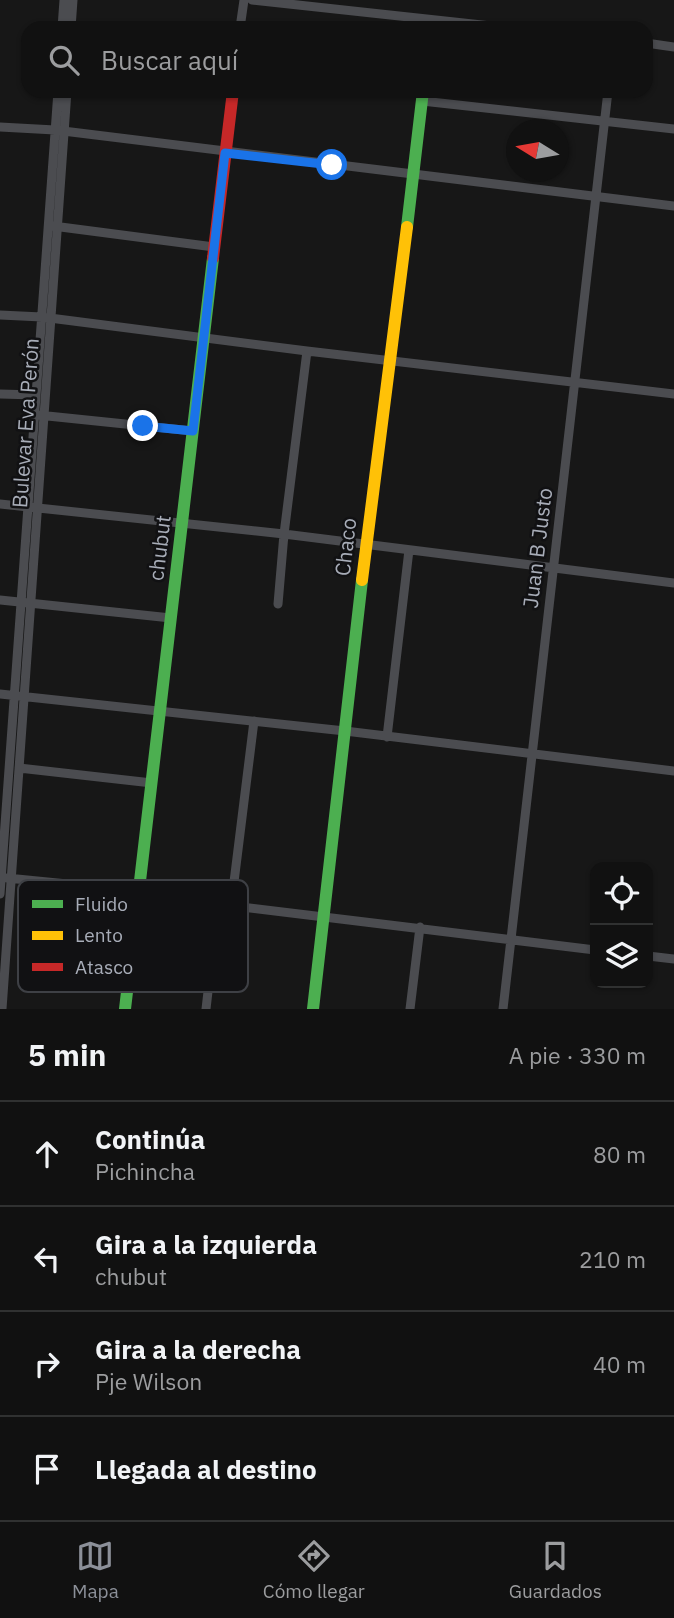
<!DOCTYPE html>
<html lang="es">
<head>
<meta charset="utf-8">
<style>
  body { margin:0; font-family:"IBM Plex Sans",sans-serif; background:#1a1a1a; color:#f1f3f6 }
  .controls { position:absolute; right:21px; bottom:21px; display:grid; overflow:hidden; border-radius:14px; box-shadow:0 2px 5px #0004 }
  .controls button { width:63px; height:63px; display:grid; place-items:center; padding:0; border:0; border-bottom:2px solid #303131; background:#111; color:#f1f3f6; font:35px sans-serif }
  .compass { position:absolute; left:506px; top:119px; width:63px; height:63px; border-radius:50%; background:#111; box-shadow:0 2px 5px #0004; rotate:281deg }
  .stop { position:absolute; width:21px; height:21px; margin:-16px; border:5px solid #1a73e8; border-radius:50%; background:#fff }
  .stop.end { background:#1a73e8; border-color:#fff; box-shadow:0 2px 7px #0008 }
  .list { margin:0; padding:0; list-style:none }
  h2 { display:flex; justify-content:space-between; align-items:center; height:91px; margin:0; padding:0 28px; font-size:30px }
  h2 small { font-size:23px; font-weight:400; color:#9c9d9f }
  .list li { display:grid; grid-template-columns:46px 1fr auto; gap:21px; align-items:center; box-sizing:border-box; height:105px; padding:0 28px; border-top:2px solid #303131 }
  .list b { display:block; font-size:26px; white-space:nowrap }
  .list p { margin:0; font-size:23px; white-space:nowrap; color:#9c9d9f }
  .list em { font-size:23px; font-style:normal; color:#9c9d9f }
  .icon { flex:none; width:38px; height:38px; fill:none; stroke:currentColor; stroke-width:2; stroke-linecap:round; stroke-linejoin:round }
  .map { position:relative; flex:none; width:674px; height:1009px; overflow:hidden }
  .search { position:absolute; background:#111; box-shadow:0 2px 5px #0004; left:21px; right:21px; top:21px; height:77px; display:flex; align-items:center; gap:18px; box-sizing:border-box; padding:0 24px; border-radius:21px; color:#9c9d9f; font-size:26px }
  .sheet { height:511px; background:#111 }
  nav { display:flex; justify-content:space-around; align-items:center; box-sizing:border-box; height:98px; border-top:2px solid #303131; background:#111; font-size:19px; color:#9c9d9f }
  nav a { display:grid; justify-items:center; gap:4px }
  nav .on { color:#8c9099 }
  .map>svg:first-child { display:block }
  .lines { fill:none; stroke-linecap:round; stroke-linejoin:round }
  .street { stroke:#4b4c50; stroke-width:9 }
  .fast { stroke:#4caf50; stroke-width:12 }
  .slow { stroke:#ffc107; stroke-width:12 }
  .jam { stroke:#c62828; stroke-width:12 }
  .route { stroke:#1a73e8; stroke-width:9 }
  .labels { text-anchor:middle; stroke-width:5; stroke-linejoin:round; paint-order:stroke }
  .street-label { font-size:21px; fill:#a8adb8; stroke:#111113 }
  .key { fill:#111113; stroke:#3e4045; stroke-width:2 }
  .key-label { font-size:19px; fill:#a8adb8 }
</style>
</head>
<body>
<div class="map">
<svg width="674" height="1009" viewBox="0 0 674 1009">
  <rect width="100%" height="100%" fill="#171717"/>
  <g class="lines">
    <!-- street -->
    <path class="street" d="M252,0L510,28
      M62,28L64,0
      M71,28L73,0
      M240,28L244,0
      M646,43L674,47
      M422,101L674,129
      M0,127L55,130L674,206
      M53,226L214,247
      M0,315L42,317L307,351L674,394
      M0,394L36,395
      M38,415L193,431
      M0,504L284,534L674,583
      M0,600L171,618
      M278,604L284,534L307,351
      M0,694L345,731L674,771
      M387,737L409,550
      M19,768L152,783
      M7,878L128,890L152,896L595,950
      M0,894L58,91
      M231,906L254,721
      M648,956L674,959
      M2,1009L67,91
      M206,1009L218,904
      M410,1009L420,927
      M503,1009L608,91"/>
    <!-- fast -->
    <path class="fast" d="M407,227L423,91
      M125,1009L213,258
      M313,1009L362,580"/>
    <!-- slow -->
    <path class="slow" d="M362,580L407,227"/>
    <!-- jam -->
    <path class="jam" d="M213,258L233,91"/>
  </g>
  <g class="lines">
    <!-- route -->
    <path class="route" d="M143,426L193,431L225,153L332,165"/>
  </g>
  <g class="labels">
    <!-- street labels -->
    <g class="street-label">
      <text transform="translate(26 423) rotate(-86)" y="7">Bulevar Eva Perón</text>
      <text transform="translate(346 547) rotate(-83)" y="7">Chaco</text>
      <text transform="translate(160 548) rotate(-83)" y="7">chubut</text>
      <text transform="translate(538 548) rotate(-83)" y="7">Juan B Justo</text>
    </g>
  </g>
  <!-- legend -->
  <rect x="18" y="880" width="230" height="112" rx="10" class="key"/>
  <rect x="32" y="900" width="31" height="8" fill="#4caf50"/>
  <rect x="32" y="931" width="31" height="9" fill="#ffc107"/>
  <rect x="32" y="963" width="31" height="8" fill="#c62828"/>
  <g class="key-label">
    <text x="75" y="911">Fluido</text>
    <text x="75" y="942">Lento</text>
    <text x="75" y="974">Atasco</text>
  </g>
</svg>
<div class="controls">
<button><svg class="icon" aria-label="locate" viewBox="0 0 24 24"><circle cx="12" cy="12" r="6"/><path d="M12 2v4M12 18v4M2 12h4M18 12h4"/></svg></button>
<button><svg class="icon" aria-label="layers" viewBox="0 0 24 24"><path d="M12 4l9 5-9 5-9-5zM3 14l9 5 9-5"/></svg></button>
</div>
<svg class="compass" viewBox="-18 -18 36 36"><path d="M0-13l5 13h-10z" fill="#e53935"/><path d="M0 13l5-13h-10z" fill="#9c9d9f"/></svg>
<div class="stop" style="left:332px;top:165px"></div>
<div class="stop end" style="left:143px;top:426px"></div>
<div class="search"><svg class="icon" aria-label="search" viewBox="0 0 24 24"><circle cx="10" cy="10" r="6"/><path d="M15 15l6 6"/></svg>Buscar aquí</div>
</div>
<section class="sheet">
<h2>5 min<small>A pie · 330 m</small></h2>
<ul class="list">
<li><svg class="icon" aria-label="ahead" viewBox="0 0 24 24"><path d="M12 20V5M6 11l6-6 6 6"/></svg><div><b>Continúa</b><p>Pichincha</p></div><em>80 m</em></li>
<li><svg class="icon" aria-label="left" viewBox="0 0 24 24"><path d="M17 20v-9H6M10 6l-5 5 5 5"/></svg><div><b>Gira a la izquierda</b><p>chubut</p></div><em>210 m</em></li>
<li><svg class="icon" aria-label="right" viewBox="0 0 24 24"><path d="M7 20v-9h11M14 6l5 5-5 5"/></svg><div><b>Gira a la derecha</b><p>Pje Wilson</p></div><em>40 m</em></li>
<li><svg class="icon" aria-label="arrive" viewBox="0 0 24 24"><path d="M6 21V4h12l-3 4 3 4H6"/></svg><div><b>Llegada al destino</b></div></li>
</ul>
</section>
<nav>
<a class="on"><svg class="icon" aria-label="map" viewBox="0 0 24 24"><path d="M3 6l6-2 6 2 6-2v14l-6 2-6-2-6 2zM9 4v14M15 6v14"/></svg>Mapa</a>
<a><svg class="icon" aria-label="directions" viewBox="0 0 24 24"><path d="M12 3l9 9-9 9-9-9zM9 14v-3h6M13 9l2 2-2 2"/></svg>Cómo llegar</a>
<a><svg class="icon" aria-label="saved" viewBox="0 0 24 24"><path d="M7 4h10v16l-5-4-5 4z"/></svg>Guardados</a>
</nav>
</body>
</html>
